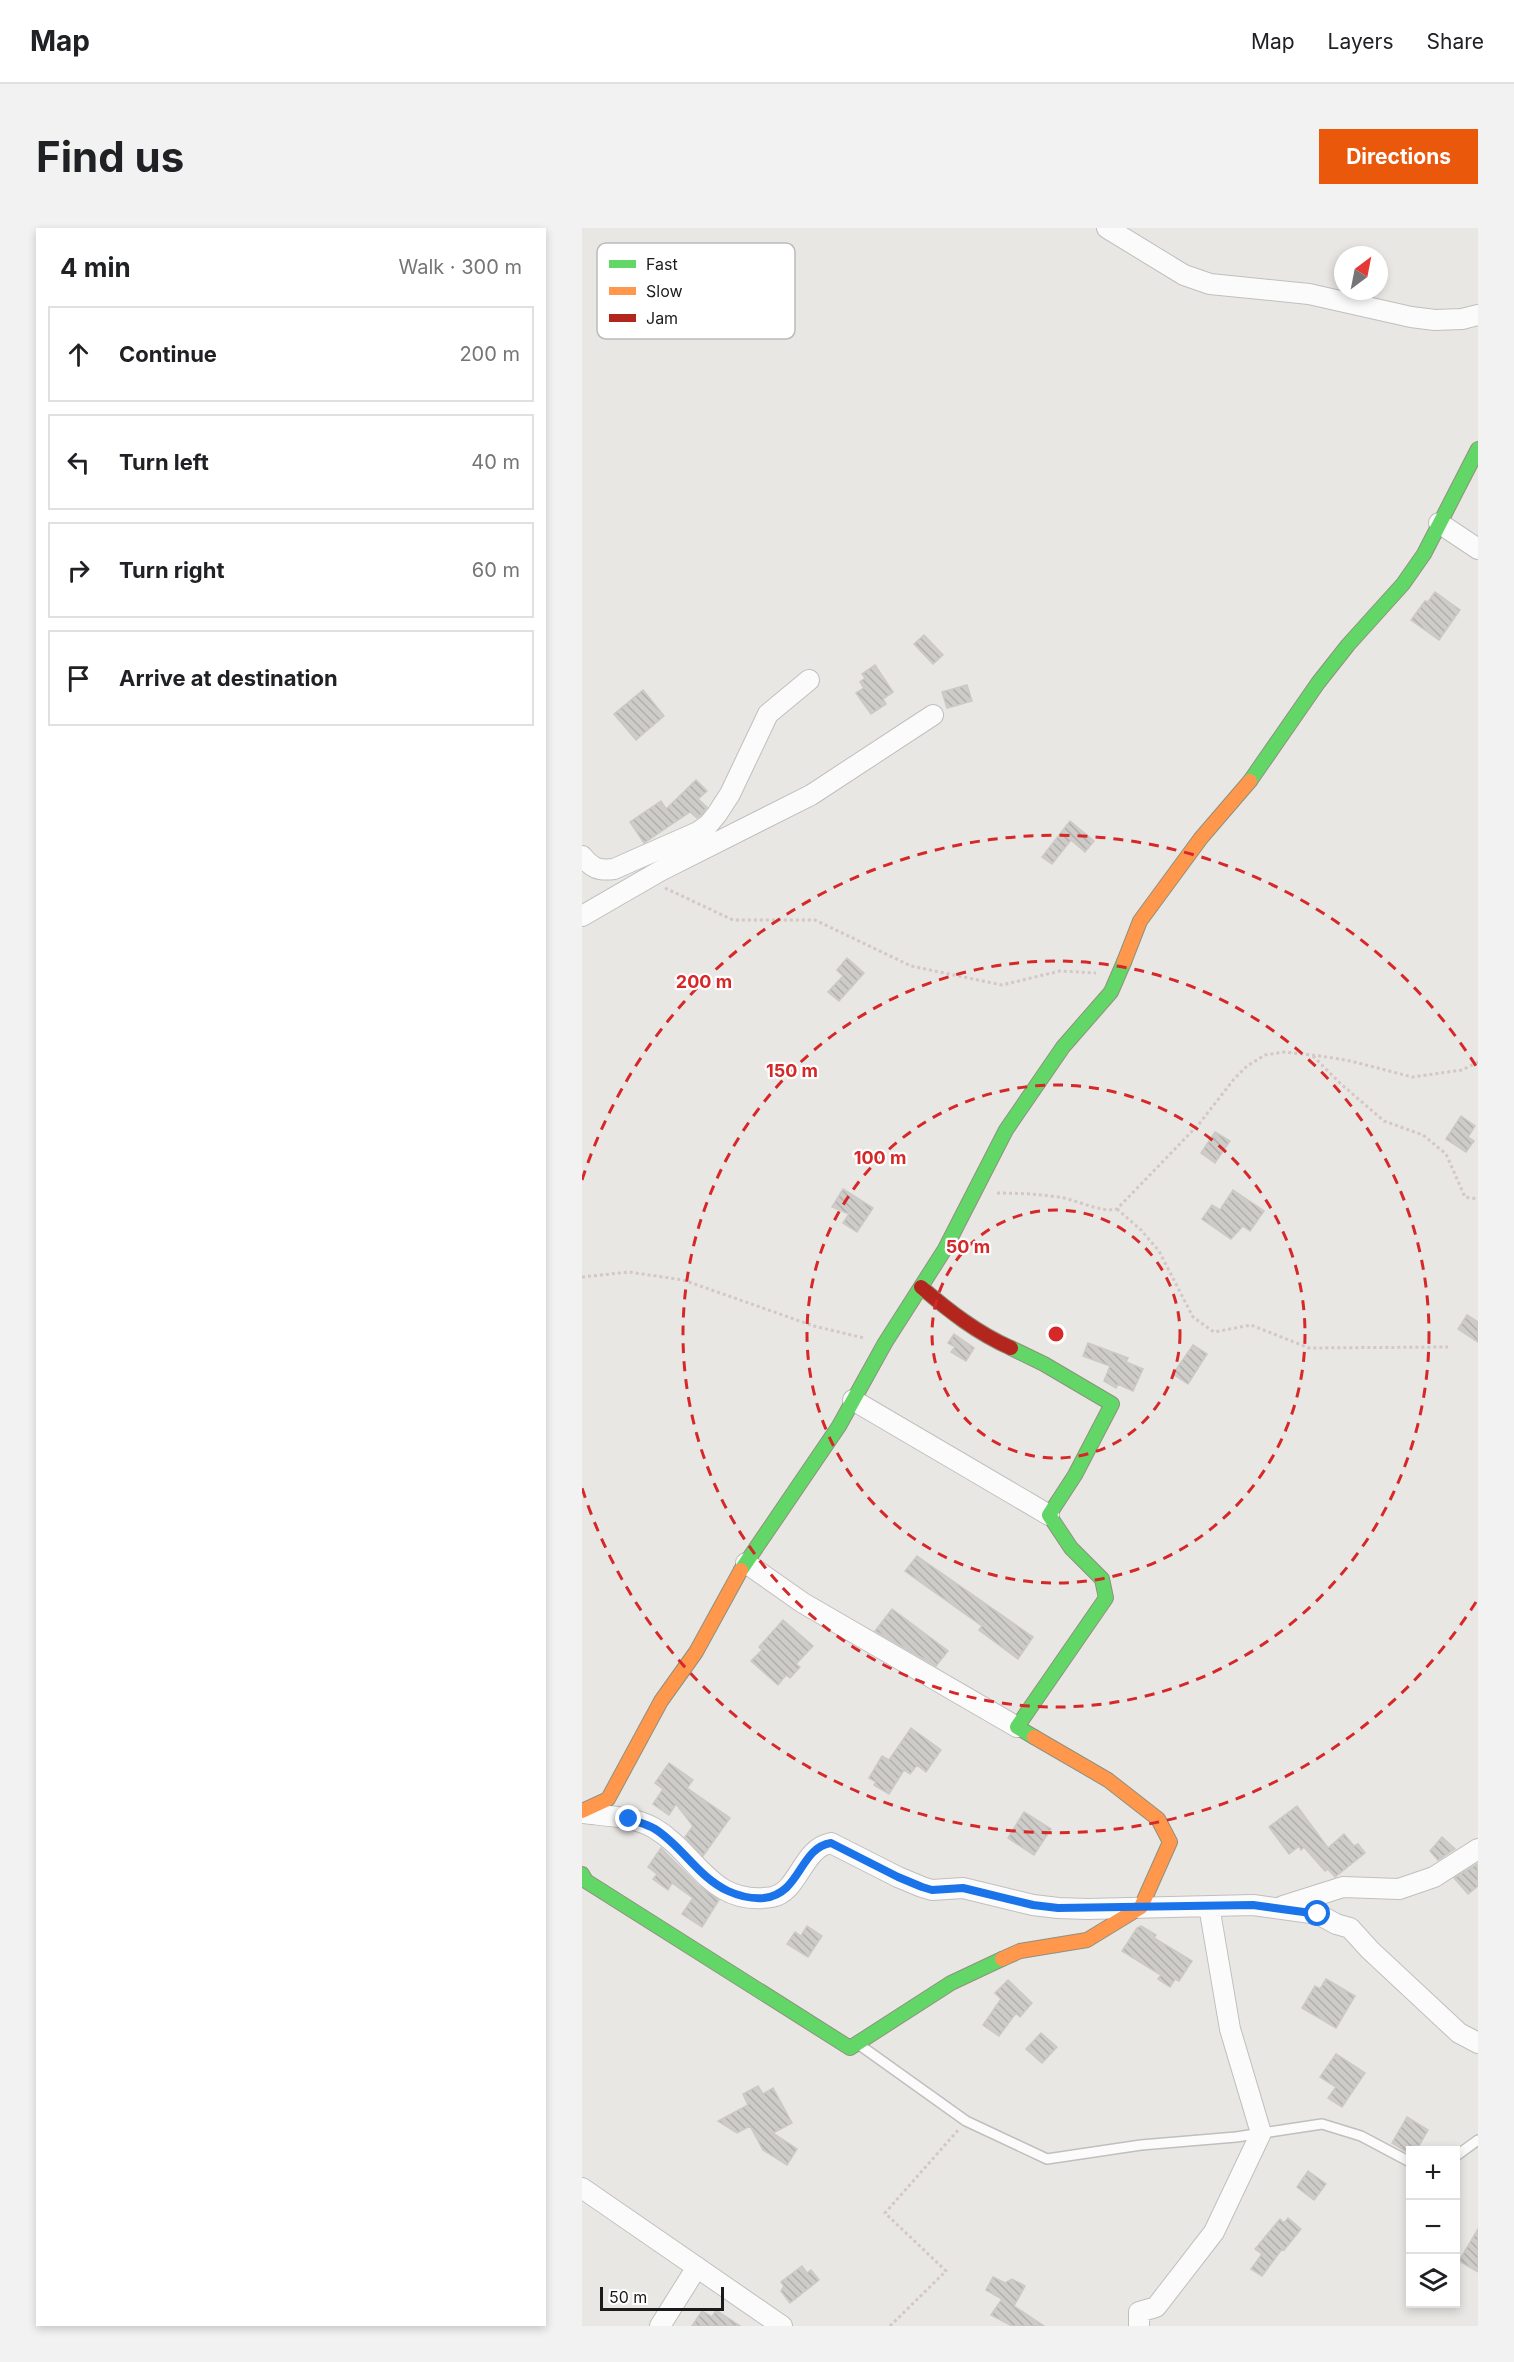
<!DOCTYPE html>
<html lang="en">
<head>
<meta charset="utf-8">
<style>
  body { margin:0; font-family:Inter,sans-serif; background:#f2f2f2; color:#202124 }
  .controls { position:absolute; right:18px; bottom:18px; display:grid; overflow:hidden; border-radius:0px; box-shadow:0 3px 9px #0003 }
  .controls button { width:54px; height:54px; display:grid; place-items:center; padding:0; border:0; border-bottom:2px solid #e0e0e0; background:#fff; color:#202124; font:30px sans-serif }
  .compass { position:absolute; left:752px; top:18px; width:54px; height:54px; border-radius:50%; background:#fff; box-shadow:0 3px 9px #0003; rotate:32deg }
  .scale { position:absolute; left:18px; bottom:15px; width:124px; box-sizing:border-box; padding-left:6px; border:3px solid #1b1b1b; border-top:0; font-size:16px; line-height:21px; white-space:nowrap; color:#1b1b1b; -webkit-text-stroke:4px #fff; paint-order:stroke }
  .stop { position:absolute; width:18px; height:18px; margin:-14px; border:4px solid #1a73e8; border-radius:50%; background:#fff }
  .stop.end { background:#1a73e8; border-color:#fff; box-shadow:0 2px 6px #0008 }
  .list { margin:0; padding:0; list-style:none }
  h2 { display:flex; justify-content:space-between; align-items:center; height:78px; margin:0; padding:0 24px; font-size:26px }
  h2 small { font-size:20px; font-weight:400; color:#757577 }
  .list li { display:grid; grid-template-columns:39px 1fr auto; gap:18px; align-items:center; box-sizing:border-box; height:96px; margin:0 12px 12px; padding:0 12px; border:2px solid #e0e0e0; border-radius:0px }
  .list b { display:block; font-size:22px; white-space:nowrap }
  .list em { font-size:20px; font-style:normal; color:#757577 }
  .icon { flex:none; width:33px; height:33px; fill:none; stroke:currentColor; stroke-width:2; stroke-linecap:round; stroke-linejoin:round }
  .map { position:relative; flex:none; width:896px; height:2098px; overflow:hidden; border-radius:0px }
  header { display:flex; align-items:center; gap:36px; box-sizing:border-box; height:84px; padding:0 30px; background:#fff; border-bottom:2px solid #e0e0e0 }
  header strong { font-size:28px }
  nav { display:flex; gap:33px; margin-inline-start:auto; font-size:21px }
  .intro { display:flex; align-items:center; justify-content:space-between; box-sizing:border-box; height:144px; padding:0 36px }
  h1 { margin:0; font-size:42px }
  .button { padding:15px 27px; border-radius:0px; background:#ea580c; color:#fff; font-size:21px; font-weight:700 }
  main { display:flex; gap:36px; padding:0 36px }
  aside { flex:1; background:#fff; border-radius:0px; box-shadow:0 3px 9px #0003 }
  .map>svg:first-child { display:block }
  .building { fill:url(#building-back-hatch); stroke:#ccc9c5; stroke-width:1.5 }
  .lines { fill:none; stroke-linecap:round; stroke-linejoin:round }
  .lane-casing { stroke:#c0bfbe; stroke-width:12 }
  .street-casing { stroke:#c0bfbe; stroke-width:22 }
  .fast-casing { stroke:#8f907e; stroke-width:16 }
  .slow-casing { stroke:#8f907e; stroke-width:16 }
  .jam-casing { stroke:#8f907e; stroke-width:16 }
  .path { stroke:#d4c7c5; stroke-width:3; stroke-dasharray:3 3; stroke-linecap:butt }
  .lane { stroke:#fcfbfb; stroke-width:9 }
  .street { stroke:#fcfbfb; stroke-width:20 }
  .fast { stroke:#63d668; stroke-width:14 }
  .slow { stroke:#ff974d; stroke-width:14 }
  .jam { stroke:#b3261e; stroke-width:14 }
  .route { stroke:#1a73e8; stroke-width:8 }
  .ring { fill:none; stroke:#d62828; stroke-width:3; stroke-dasharray:10 8 }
  .key { fill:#fff; stroke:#bbb; stroke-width:1.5 }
  .key-label { font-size:16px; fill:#1b1b1b }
  .centre { fill:#d62828; stroke:#fff; stroke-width:3 }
  .ring-label { font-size:18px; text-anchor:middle; font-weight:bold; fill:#d62828; stroke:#fff; stroke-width:4.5; stroke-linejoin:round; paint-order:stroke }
</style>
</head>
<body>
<header>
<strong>Map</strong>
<nav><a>Map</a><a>Layers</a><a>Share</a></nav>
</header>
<div class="intro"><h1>Find us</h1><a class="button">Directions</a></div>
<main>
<aside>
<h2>4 min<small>Walk · 300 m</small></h2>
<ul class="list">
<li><svg class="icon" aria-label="ahead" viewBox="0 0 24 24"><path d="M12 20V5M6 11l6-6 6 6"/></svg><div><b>Continue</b></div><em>200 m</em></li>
<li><svg class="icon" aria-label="left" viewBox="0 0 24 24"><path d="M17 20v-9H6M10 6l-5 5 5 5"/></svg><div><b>Turn left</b></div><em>40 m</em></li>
<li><svg class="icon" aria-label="right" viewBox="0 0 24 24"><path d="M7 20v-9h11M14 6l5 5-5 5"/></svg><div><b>Turn right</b></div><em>60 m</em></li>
<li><svg class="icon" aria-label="arrive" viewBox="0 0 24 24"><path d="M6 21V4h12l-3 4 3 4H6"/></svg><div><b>Arrive at destination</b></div></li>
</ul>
</aside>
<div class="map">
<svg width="896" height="2098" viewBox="0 0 896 2098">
  <defs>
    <pattern id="building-back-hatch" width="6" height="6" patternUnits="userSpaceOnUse" patternTransform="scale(1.5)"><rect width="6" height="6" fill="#ceccc9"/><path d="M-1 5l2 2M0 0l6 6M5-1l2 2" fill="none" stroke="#b0afac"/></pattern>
  </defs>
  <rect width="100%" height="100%" fill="#e9e7e4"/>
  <!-- building -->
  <path class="building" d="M853,364L878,382L857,412L829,392L843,373L846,374Z
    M342,407L361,427L351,436L332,416Z
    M293,437L311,464L301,471L304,476L289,486L274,465L282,460L278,454L283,450L280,446Z
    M385,457L390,473L365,480L360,464Z
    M61,462L82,488L54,512L32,486Z
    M114,552L125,563L116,571L125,579L120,586L115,590L108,584L62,615L48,594L79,573L84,581Z
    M488,593L512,613L503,624L489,612L470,636L460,629Z
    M265,730L282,745L257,773L246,764L261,748L255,742Z
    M879,888L893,898L886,909L892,913L884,924L864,911Z
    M633,904L648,913L633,935L619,925Z
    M261,961L291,980L275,1004L261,995L267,986L250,979Z
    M651,962L682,983L668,1003L661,998L649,1011L620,991L630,977L638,982Z
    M885,1087L896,1094V1114L876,1101Z
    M372,1106L392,1120L384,1133L369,1124L373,1119L366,1115Z
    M506,1115L546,1130L544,1134L561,1141L551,1163L536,1156L534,1160L522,1153L528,1138L501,1128Z
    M611,1117L625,1126L606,1156L591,1146Z
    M335,1328L451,1409L436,1431L397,1402L400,1398L323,1343Z
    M310,1381L366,1423L354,1438L293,1403Z
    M201,1392L231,1418L214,1436L218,1439L208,1450L204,1447L196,1457L169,1433L180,1422L177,1419Z
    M329,1500L359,1522L344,1544L335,1537L328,1546L322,1542L307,1566L292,1557L294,1554L287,1550L300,1528L307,1532Z
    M87,1535L111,1552L105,1560L148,1590L121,1628L103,1609L111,1598L94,1576L87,1587L71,1576L81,1561L73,1555Z
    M715,1578L746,1620L762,1606L772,1618L776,1616L783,1625L753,1649L746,1641L743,1643L722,1619L719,1622L717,1618L707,1626L687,1599Z
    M442,1584L469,1601L452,1627L426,1610Z
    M860,1609L873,1621L856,1632L848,1623Z
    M79,1620L116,1657L137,1672L120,1699L100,1686L111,1670L90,1655L86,1662L71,1651L75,1646L66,1639Z
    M895,1636L896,1658L886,1666L872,1650Z
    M225,1698L240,1708L226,1729L205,1716L213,1704L219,1708Z
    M559,1698L574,1707L572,1710L610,1733L597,1753L593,1751L588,1759L576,1751L579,1747L540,1723L555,1700Z
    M744,1751L773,1768L754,1800L720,1780L733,1758L738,1761Z
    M426,1752L450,1775L438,1789L434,1785L417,1808L401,1797L419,1771L413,1765Z
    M459,1805L475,1819L460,1835L444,1821Z
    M754,1826L783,1845L760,1879L746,1870L754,1859L738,1849Z
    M176,1858L181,1866L191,1860L210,1895L191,1905L215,1921L205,1937L181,1922L168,1898L155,1905L136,1893L166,1877L161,1866Z
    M825,1889L846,1902L834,1923H823L810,1915Z
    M726,1943L744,1956L732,1972L715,1959Z
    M706,1990L719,2001L702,2022L700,2021L680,2048L669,2041L680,2026L673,2021L698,1991L702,1995Z
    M896,2001V2044L877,2033Z
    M220,2038L225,2045L229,2042L237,2052L208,2075L199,2063L202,2058L199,2054Z
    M411,2049L423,2055L430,2051L443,2058L432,2078L462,2098H430L409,2087L420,2071L404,2062Z
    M134,2082L158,2098H110L120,2083L130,2089Z"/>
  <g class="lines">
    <defs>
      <path id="lane" d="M279,1818L384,1893L465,1931L559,1917L654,1909L740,1896L779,1908L828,1934
        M874,1928L896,1912"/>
      <path id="street" d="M525,0L602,47L628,56L727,66L829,89L853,92L880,91L896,87
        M857,295L896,321
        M0,628C10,640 16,643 32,641L116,604L126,597L135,586L148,566L186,486L227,452
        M0,688L78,643L229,567L351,487
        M271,1172L467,1287
        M164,1335L221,1375L435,1499
        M0,1585C23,1588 51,1588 72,1600C115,1625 128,1679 190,1669C217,1664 220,1620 249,1615L316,1649L340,1659L350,1662L381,1660L451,1677L476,1680L506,1681L671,1677L736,1686L754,1696L768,1700L788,1722L877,1805L896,1815
        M701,1678L761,1659L817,1661L852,1649L896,1621
        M0,1960L200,2098
        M78,2098L115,2039
        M557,2098V2084L574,2079L632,2004L679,1905L648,1801L627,1678"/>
      <path id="fast" d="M668,553L736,455L766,417L821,356L842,326L896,221
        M429,1120L462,1136L530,1176L493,1247L467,1287L489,1320L520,1351L524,1370L435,1499L452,1509
        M159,1342L257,1198L303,1115L363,1021L424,902L481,819L529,764L542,734
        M0,1646L4,1653L268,1820L369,1755L420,1731"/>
      <path id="slow" d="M542,734L558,693L619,610L668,553
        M0,1583L26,1571L79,1473L114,1424L159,1342
        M420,1731L438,1723L505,1712L559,1679L588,1614L576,1591L526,1552L452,1509"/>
      <path id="jam" d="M339,1059C367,1083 395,1105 429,1120"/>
    </defs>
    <!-- lane casing -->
    <use href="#lane" class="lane-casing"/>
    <!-- street casing -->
    <use href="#street" class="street-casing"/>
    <!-- fast casing -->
    <use href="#fast" class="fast-casing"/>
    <!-- slow casing -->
    <use href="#slow" class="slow-casing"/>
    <!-- jam casing -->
    <use href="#jam" class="jam-casing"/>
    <!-- path -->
    <path class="path" d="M83,660L151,692H233L329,738L420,757L478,743L514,745
      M731,828L759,856L802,893L841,907L864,926L883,969L896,971
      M415,965C435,965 455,966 476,969C494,971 517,985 535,981L617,896L652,851L665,838L683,827L702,824L738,828L769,833L830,849L880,842L896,834
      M535,981L559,1002L577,1023L611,1089L632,1104L669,1097L727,1120L866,1119
      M0,1049L47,1044L101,1052L232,1098L282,1110
      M308,2098L364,2043L303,1985L377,1901"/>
    <!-- lane -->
    <use href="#lane" class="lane"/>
    <!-- street -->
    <use href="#street" class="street"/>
    <!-- fast -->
    <use href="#fast" class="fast"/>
    <!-- slow -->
    <use href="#slow" class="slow"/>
    <!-- jam -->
    <use href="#jam" class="jam"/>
  </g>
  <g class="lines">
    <!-- route -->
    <path class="route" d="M47,1591C55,1594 65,1596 73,1601C100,1618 116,1649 146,1663C157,1668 169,1671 182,1670C219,1666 217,1620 249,1615L316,1649L340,1659L350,1662L381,1660L451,1677L476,1680L671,1677L736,1686"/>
  </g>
  <!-- distance rings -->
  <g class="ring">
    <circle cx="474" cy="1106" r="124"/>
    <circle cx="474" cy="1106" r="249"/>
    <circle cx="474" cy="1106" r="373"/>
    <path d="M894 1374A498 498 0 0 1 0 1260M0 952A498 498 0 0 1 894 838"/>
  </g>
  <!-- legend -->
  <rect x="15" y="15" width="198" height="96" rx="9" class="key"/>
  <rect x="27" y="32" width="27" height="8" fill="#63d668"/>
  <rect x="27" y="59" width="27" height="8" fill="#ff974d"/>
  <rect x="27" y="86" width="27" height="8" fill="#b3261e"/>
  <g class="key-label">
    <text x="64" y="42">Fast</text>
    <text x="64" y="69">Slow</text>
    <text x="64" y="96">Jam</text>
  </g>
  <circle cx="474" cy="1106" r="9" class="centre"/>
  <g class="ring-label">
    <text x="122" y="760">200 m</text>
    <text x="210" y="849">150 m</text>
    <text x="298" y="936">100 m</text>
    <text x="386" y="1025">50 m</text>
  </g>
</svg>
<div class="controls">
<button>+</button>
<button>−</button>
<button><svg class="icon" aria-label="layers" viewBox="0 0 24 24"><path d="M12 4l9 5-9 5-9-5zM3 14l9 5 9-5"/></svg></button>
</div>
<svg class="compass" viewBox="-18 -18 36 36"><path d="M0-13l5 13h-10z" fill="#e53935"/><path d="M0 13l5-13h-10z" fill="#757577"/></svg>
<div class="scale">50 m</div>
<div class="stop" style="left:736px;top:1686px"></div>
<div class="stop end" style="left:47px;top:1591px"></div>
</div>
</main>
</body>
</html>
